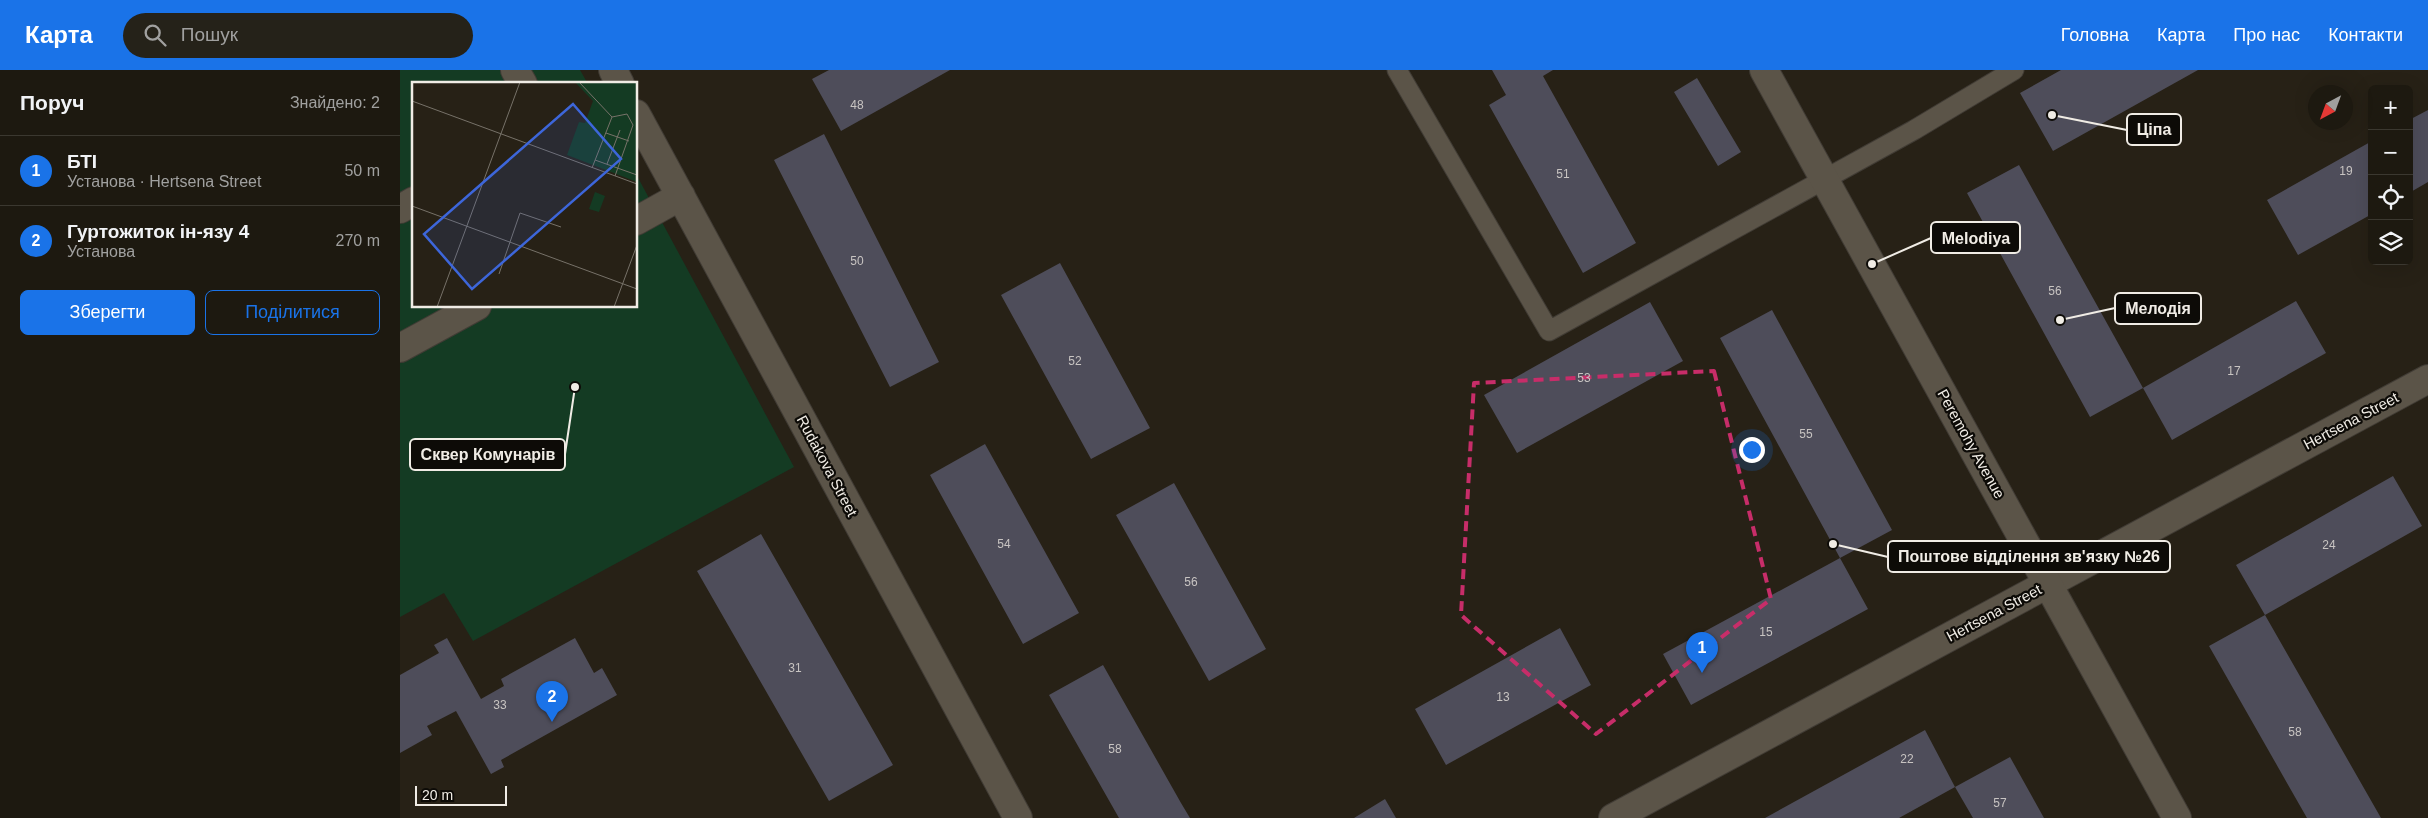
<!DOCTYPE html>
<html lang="uk">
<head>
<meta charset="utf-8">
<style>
  body { margin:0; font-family:Arial,sans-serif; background:#252219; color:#f1f3f6 }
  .controls { position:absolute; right:15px; top:15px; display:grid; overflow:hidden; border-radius:8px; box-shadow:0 5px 20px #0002 }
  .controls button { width:45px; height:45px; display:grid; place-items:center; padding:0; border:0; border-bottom:1px solid #3b3830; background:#1d1910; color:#f1f3f6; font:25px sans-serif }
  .compass { position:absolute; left:1908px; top:15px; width:45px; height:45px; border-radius:50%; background:#1d1910; box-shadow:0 5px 20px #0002; rotate:221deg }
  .scale { position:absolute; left:15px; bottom:12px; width:92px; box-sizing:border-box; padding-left:5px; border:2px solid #f0ece5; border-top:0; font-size:14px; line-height:18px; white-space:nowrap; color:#f0ece5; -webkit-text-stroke:4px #0d0b07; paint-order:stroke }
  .you { position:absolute; left:1351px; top:379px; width:18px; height:18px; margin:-12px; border:4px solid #fff; border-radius:50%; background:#1a73e8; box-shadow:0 0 0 8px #1a73e833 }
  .badge { display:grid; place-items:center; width:32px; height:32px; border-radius:50%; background:#1a73e8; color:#fff; font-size:16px; font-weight:700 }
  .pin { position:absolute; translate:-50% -41px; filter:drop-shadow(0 1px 2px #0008) }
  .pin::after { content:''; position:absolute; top:26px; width:18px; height:15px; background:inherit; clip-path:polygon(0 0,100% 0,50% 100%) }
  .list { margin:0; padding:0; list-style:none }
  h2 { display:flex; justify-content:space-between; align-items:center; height:65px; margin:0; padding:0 20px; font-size:21px }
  h2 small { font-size:16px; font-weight:400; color:#a0a09f }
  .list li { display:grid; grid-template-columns:32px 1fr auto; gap:15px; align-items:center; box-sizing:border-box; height:70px; padding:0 20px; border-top:1px solid #3b3830 }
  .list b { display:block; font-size:19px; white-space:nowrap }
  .list p { margin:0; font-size:16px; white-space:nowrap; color:#a0a09f }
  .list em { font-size:16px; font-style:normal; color:#a0a09f }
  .actions { display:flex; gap:10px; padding:15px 20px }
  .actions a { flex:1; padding:11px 0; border:1px solid #1a73e8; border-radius:8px; text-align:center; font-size:18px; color:#1a73e8 }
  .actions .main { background:#1a73e8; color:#fff }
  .icon { flex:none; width:28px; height:28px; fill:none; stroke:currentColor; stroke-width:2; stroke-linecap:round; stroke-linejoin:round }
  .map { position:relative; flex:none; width:2028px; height:748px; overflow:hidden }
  header { display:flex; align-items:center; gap:30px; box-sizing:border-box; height:70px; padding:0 25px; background:#1a73e8; color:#fff }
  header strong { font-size:24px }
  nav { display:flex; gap:28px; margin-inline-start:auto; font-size:18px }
  .search { width:350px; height:45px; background:#252219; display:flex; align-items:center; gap:12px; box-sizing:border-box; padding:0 18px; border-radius:28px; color:#a0a09f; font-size:19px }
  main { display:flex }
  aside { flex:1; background:#1d1910 }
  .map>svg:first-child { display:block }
  .green { fill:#143b23 }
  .building { fill:#4e4d5a }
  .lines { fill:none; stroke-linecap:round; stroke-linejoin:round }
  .lane-casing { stroke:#413c35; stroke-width:21 }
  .street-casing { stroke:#413c35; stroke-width:30 }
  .secondary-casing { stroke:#413c35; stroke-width:30 }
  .lane { stroke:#5b5448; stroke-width:19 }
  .street { stroke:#5b5448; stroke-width:28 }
  .secondary { stroke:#5b5448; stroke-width:28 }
  .marked { fill:none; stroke:#c72d69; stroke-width:4; stroke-dasharray:10 6; stroke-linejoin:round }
  .labels { text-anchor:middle; stroke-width:4.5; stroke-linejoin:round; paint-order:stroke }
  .number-label { font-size:12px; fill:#c8c4c2 }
  .street-label { font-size:15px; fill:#f0ece5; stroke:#0d0b07 }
  .inset-road { fill:none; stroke:#777269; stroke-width:1 }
  .view { fill:#3d66da; fill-opacity:0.15; stroke:#3d66da; stroke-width:2.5 }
  .inset-edge { fill:none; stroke:#f0ece5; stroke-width:2.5 }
  .leader { fill:none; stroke:#f0ece5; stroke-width:2 }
  .callout-dot { fill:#f0ece5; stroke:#0d0b07; stroke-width:2 }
  .callout { fill:#0d0b07; stroke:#f0ece5; stroke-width:2 }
  .callout-label { font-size:16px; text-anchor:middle; font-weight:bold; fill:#f0ece5 }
</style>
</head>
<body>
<header>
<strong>Карта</strong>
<div class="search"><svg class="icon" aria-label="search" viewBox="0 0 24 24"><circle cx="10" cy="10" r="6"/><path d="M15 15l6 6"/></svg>Пошук</div>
<nav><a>Головна</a><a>Карта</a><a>Про нас</a><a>Контакти</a></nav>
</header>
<main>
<aside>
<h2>Поруч<small>Знайдено: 2</small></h2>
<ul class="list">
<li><span class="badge">1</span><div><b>БТІ</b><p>Установа · Hertsena Street</p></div><em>50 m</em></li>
<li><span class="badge">2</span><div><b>Гуртожиток ін-язу 4</b><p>Установа</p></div><em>270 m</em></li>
</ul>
<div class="actions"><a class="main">Зберегти</a><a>Поділитися</a></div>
</aside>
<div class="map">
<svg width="2028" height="748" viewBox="0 0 2028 748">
  <rect width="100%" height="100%" fill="#272116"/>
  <!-- green -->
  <path class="green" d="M0,0H180L188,14H14V236H236V104L394,397L73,571L44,523L0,547Z"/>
  <!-- building -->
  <path class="building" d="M429,0H550L441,61L412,9Z
    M1092,0H1153L1143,6L1236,173L1183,203L1089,35L1106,25Z
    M1661,0H1798L1653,81L1620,23Z
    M1297,8L1341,82L1318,96L1274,22Z
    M2028,40V112L2009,123V50Z
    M424,64L539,292L490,317L374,90Z
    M1972,71V144L1898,185L1867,130Z
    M1619,95L1743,318L1690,347L1567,123Z
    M660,193L750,358L691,389L601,225Z
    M1896,231L1926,283L1772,370L1743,318Z
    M1250,232L1283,291L1117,383L1084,325Z
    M1372,240L1492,460L1440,488L1320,268Z
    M585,374L679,543L623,574L530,405Z
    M1993,406L2022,456L1865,545L1836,495Z
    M774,413L866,579L809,611L716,445Z
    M361,464L493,695L429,731L297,501Z
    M1440,488L1468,539L1291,635L1263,584Z
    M1865,545L1981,748H1907L1809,576Z
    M1160,558L1191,615L1046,695L1015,639Z
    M47,568L81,629L104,616L101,609L175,568L194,603L202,598L217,625L101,690L104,697L91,704L56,641L27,656L32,665L0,683V605L39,583L34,575Z
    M703,595L781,733L790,748H719L649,625Z
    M1525,660L1555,717L1499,748H1365Z
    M1610,687L1644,748H1573L1555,717Z
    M985,729L996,748H954Z"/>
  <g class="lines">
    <defs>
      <path id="lane" d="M997,0L1149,261L1514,60L1614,0"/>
      <path id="street" d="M115,0L123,14
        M213,0L220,14
        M236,44L618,748
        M0,139L14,131
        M236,151L281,126
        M0,278L77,236
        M1213,748L2028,309"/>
      <path id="secondary" d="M1364,0L1777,748"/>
    </defs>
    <!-- lane casing -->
    <use href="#lane" class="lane-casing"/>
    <!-- street casing -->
    <use href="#street" class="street-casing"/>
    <!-- secondary casing -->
    <use href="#secondary" class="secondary-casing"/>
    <!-- lane -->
    <use href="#lane" class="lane"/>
    <!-- street -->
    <use href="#street" class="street"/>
    <!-- secondary -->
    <use href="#secondary" class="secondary"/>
  </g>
  <!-- marked area -->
  <path class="marked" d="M1314,301L1371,529L1196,664L1061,545L1074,313Z"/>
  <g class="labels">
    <!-- number labels -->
    <g class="number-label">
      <text x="457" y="39">48</text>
      <text x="1946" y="105">19</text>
      <text x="1163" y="108">51</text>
      <text x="457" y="195">50</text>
      <text x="1655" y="225">56</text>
      <text x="675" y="295">52</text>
      <text x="1834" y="305">17</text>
      <text x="1184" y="312">53</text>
      <text x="1406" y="368">55</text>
      <text x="604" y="478">54</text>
      <text x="1929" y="479">24</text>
      <text x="791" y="516">56</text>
      <text x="1366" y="566">15</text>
      <text x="395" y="602">31</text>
      <text x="1103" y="631">13</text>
      <text x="100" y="639">33</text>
      <text x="1895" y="666">58</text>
      <text x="715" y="683">58</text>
      <text x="1507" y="693">22</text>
      <text x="1600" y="737">57</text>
    </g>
    <!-- street labels -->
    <g class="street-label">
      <text transform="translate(1951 351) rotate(-28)" y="5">Hertsena Street</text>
      <text transform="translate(1571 374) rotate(61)" y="5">Peremohy Avenue</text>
      <text transform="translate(427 396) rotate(62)" y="5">Rudakova Street</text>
      <text transform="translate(1594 543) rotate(-28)" y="5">Hertsena Street</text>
    </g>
  </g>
  <!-- overview -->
  <g transform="translate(12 12)">
    <rect width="225" height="225" fill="#272116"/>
    <path d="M163,0H225V100L155,73L167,40L173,41L181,19ZM183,110L193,114L187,130L177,127Z" fill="#143b23"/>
    <path class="inset-road" d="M167,0L200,35M0,19L225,102M194,51L217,59M183,78L225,93M195,82L208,48M180,86L200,35L215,32L221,43L203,94M0,124L225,207M87,192L108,131L149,145M25,225L108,0M202,225L225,163"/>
    <path class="view" d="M161,22L209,77L60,207L12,152Z"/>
    <rect width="225" height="225" class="inset-edge"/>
  </g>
  <!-- callouts -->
  <path class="leader" d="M1652 45L1727 60M1472 194L1531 168M1660 250L1715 238M175 317L165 384M1433 474L1488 487"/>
  <g class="callout-dot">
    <circle cx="1652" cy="45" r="5"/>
    <circle cx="1472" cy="194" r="5"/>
    <circle cx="1660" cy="250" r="5"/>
    <circle cx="175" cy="317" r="5"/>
    <circle cx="1433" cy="474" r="5"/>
  </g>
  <g class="callout">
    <rect x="1727" y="44" width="54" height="31" rx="5"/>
    <rect x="1531" y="152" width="89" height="31" rx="5"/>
    <rect x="1715" y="223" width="86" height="31" rx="5"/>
    <rect x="10" y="369" width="155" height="31" rx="5"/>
    <rect x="1488" y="471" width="282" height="31" rx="5"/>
  </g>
  <g class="callout-label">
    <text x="1754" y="65">Ціпа</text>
    <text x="1576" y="174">Melodiya</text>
    <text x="1758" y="244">Мелодія</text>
    <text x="88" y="390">Сквер Комунарів</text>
    <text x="1629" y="492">Поштове відділення зв'язку №26</text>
  </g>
</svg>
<div class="controls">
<button>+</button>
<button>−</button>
<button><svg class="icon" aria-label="locate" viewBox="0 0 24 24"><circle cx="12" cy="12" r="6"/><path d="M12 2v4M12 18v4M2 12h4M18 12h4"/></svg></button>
<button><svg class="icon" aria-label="layers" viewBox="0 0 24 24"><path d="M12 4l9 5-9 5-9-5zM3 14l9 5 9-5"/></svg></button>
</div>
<svg class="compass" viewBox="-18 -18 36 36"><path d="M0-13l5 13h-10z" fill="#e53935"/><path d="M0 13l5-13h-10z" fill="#a0a09f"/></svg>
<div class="scale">20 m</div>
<div class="you"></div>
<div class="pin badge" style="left:1302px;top:603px">1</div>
<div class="pin badge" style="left:152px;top:652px">2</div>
</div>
</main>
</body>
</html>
